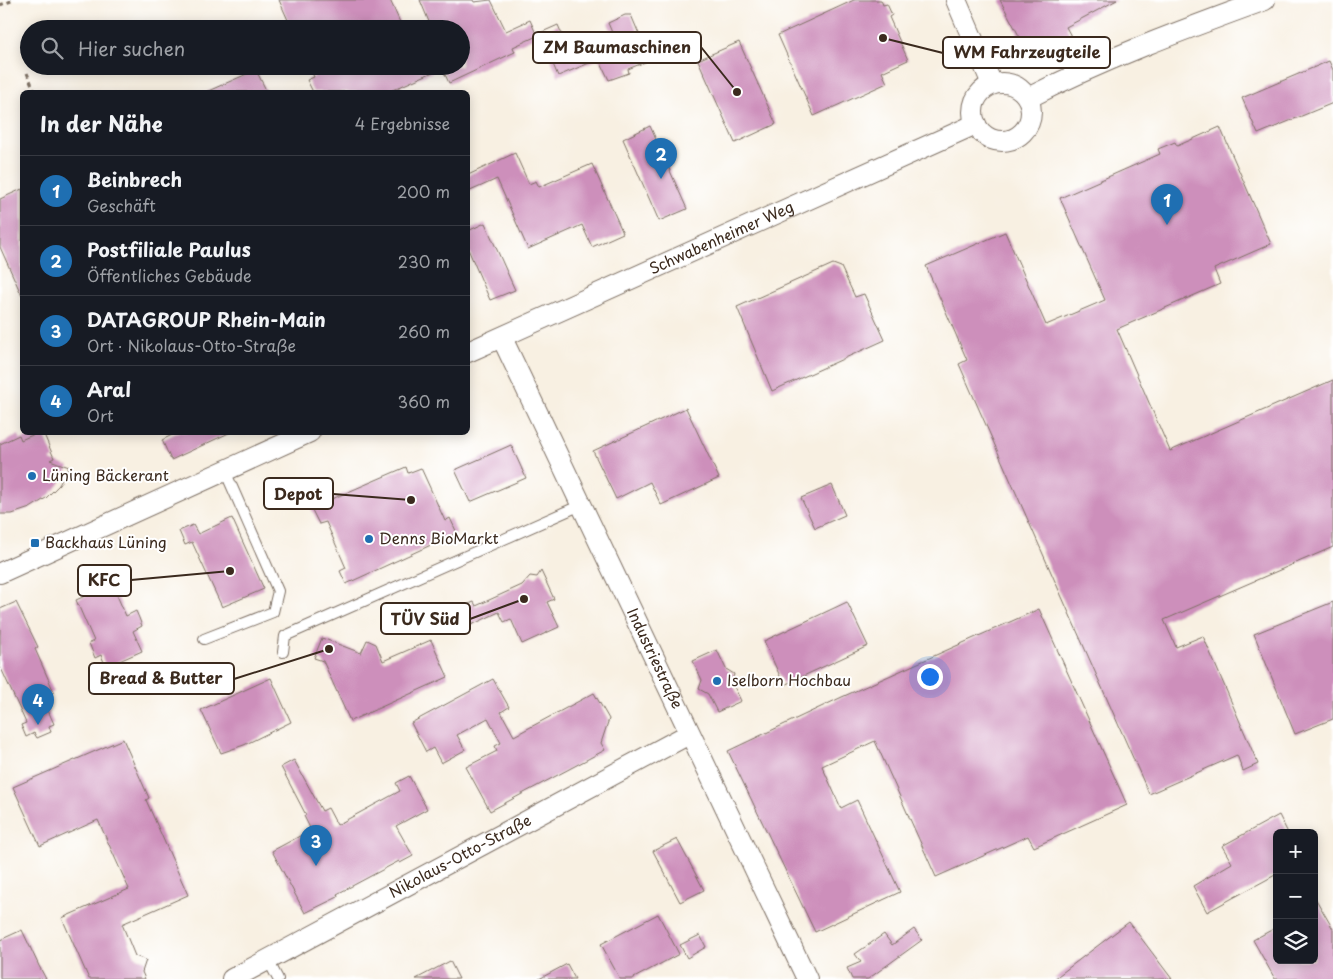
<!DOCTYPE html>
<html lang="de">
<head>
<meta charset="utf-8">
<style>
  body { margin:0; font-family:"Playpen Sans",sans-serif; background:#242831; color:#f1f3f6 }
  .controls { position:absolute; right:15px; bottom:15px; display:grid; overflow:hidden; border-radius:8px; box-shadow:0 2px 12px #0003 }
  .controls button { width:45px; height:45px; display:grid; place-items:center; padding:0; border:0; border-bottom:1px solid #363941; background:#171b24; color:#f1f3f6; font:25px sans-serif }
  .you { position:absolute; left:929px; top:676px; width:18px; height:18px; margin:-12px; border:4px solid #fff; border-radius:50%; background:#1a73e8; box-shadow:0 0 0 8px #1a73e833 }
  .badge { display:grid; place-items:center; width:32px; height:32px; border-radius:50%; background:#1f6fb2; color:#fff; font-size:16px; font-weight:700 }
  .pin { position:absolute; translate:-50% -41px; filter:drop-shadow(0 1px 2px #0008) }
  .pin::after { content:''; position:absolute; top:26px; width:18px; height:15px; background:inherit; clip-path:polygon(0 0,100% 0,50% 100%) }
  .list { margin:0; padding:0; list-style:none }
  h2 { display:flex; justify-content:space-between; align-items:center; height:65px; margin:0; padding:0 20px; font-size:21px }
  h2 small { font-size:16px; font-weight:400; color:#9ea1a6 }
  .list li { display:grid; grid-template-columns:32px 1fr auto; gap:15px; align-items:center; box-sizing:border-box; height:70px; padding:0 20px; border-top:1px solid #363941 }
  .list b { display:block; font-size:19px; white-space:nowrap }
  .list p { margin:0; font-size:16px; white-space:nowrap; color:#9ea1a6 }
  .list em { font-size:16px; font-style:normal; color:#9ea1a6 }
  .icon { flex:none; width:28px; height:28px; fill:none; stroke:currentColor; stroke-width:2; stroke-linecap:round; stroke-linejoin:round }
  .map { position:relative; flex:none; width:1333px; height:979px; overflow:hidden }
  .search { position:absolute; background:#171b24; box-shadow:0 2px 12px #0003; left:20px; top:20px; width:450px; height:55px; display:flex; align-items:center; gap:12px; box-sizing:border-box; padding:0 18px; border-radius:28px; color:#9ea1a6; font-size:19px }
  .panel { position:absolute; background:#171b24; box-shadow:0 2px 12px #0003; left:20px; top:90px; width:450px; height:345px; border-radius:8px }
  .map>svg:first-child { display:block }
  .building { fill:#cd8fbb }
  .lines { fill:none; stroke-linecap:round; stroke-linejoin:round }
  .lane-casing { stroke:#7d6f63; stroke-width:12 }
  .street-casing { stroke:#7d6f63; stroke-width:22 }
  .path { stroke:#7d6f63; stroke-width:3; stroke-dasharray:4 4; stroke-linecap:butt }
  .lane { stroke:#fff; stroke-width:10 }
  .street { stroke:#fff; stroke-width:20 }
  .poi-dot { fill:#1f6fb2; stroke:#fff; stroke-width:2 }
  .labels { text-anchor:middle; stroke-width:4; stroke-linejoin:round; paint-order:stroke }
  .street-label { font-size:15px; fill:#3b2a1e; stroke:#fff }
  .poi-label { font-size:15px; fill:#3b2a1e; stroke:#fff; text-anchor:start }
  .leader { fill:none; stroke:#3b2a1e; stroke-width:2 }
  .callout-dot { fill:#3b2a1e; stroke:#fff; stroke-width:2 }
  .callout { fill:#fff; stroke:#3b2a1e; stroke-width:2 }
  .callout-label { font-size:16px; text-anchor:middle; font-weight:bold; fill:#3b2a1e }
</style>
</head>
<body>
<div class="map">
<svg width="1333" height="979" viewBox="0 0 1333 979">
  <rect width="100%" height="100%" fill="#fff"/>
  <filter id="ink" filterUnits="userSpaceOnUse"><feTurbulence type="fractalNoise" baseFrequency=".02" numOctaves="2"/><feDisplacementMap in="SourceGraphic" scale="10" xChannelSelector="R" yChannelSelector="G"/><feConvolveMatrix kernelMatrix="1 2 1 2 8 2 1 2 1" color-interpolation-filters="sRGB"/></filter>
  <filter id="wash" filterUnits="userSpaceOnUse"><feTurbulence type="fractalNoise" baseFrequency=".0096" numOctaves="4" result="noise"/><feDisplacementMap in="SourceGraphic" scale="20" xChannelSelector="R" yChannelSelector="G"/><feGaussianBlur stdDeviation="1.12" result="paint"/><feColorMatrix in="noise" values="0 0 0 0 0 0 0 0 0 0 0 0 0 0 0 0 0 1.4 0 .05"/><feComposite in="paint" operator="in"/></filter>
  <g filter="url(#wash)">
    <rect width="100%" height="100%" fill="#f8f0e2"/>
    <g id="blocks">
      <!-- building -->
      <path class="building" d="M279,0H390L403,29H292Z
        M420,0H473L474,2L491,0L506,31L530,20L537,36L513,47L515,52L449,83L442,68L388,92H313L307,80L314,77L309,66H461V29H432Z
        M854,0H881L883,5L887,4L892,15L889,17L908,60L882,72L887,83L814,116L778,35Z
        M1000,0H1117L1066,27L1072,38L1032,60Z
        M625,15H631L650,60L628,69L629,73L609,80L599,59L558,76L540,33L558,25L566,44L577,39L581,49L613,35L608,23Z
        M739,42L776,124L735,143L698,60Z
        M1329,61L1333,70V103L1258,134L1242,98Z
        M256,70L267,92H206Z
        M650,126L687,209L659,221L623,139Z
        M1220,127L1271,244L1214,269L1220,284L1117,329L1170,451L1333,380V547L1164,620L1176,647L1203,636L1258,764L1243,771L1237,755L1149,794L959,364L967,360L926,266L1005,232L1046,325L1105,300L1060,198L1160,154L1158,149L1175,142L1177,146Z
        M515,153L529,184L536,181L539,187L592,164L623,233L592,247L582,225L528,249L497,179L468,192V175Z
        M22,189V296L0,247V199Z
        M485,223L515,290L490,300L468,249V231Z
        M833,264L841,267L855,297L864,294L885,340L772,391L737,307Z
        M686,408L719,478L661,505L650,482L616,499L593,451Z
        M39,432H43L54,458L50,460L69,467L59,485L46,498L30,508L12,514H0V444L19,435L21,440Z
        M178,432H231L171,460L162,440Z
        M511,445L526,478L470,502L455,470Z
        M406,467L408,473L421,468L445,521L450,518L457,533L346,584L340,571L346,568L326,522L319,524L311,508Z
        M832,485L845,515L815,528L801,498Z
        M232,518L264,589L222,607L192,542L185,545L179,531L193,525L198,534Z
        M541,571L554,599L547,602L559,627L522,644L511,619L504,622L499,612L463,629L454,610L474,602L476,606L522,585L530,576L537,577Z
        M112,584L126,616L136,611L139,618L142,626L133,631L142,651L106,667L101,655L95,658L89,643L94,641L76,600Z
        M16,602L38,647L35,649L54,692L42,697L54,724L49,726L51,732L37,738L34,733L26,737L21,725L26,723L0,666V609Z
        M847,602L868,646L784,685L764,641Z
        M1333,602V719L1295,734L1254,634Z
        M1039,609L1127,805L1034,847L1028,836L936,877L875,741L822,766L841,808L857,800L900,892L815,932L728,751L842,697Z
        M322,638L361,653L367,640L376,644L383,661L431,640L448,677L350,721L323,661L314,658Z
        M717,650L726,669L734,674L732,682L741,701L717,712L708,694L699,689L702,680L693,661Z
        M271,678L291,722L244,745L221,753L201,710Z
        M493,679L509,707L501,712L514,736L594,693L609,719L601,743L605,750L490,811L466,767L497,751L495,746L501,743L488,718L457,735L465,750L441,763L433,748L426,752L411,723Z
        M123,739L149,798L146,800L188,895L122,924L135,956L146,960L142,972L145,979H89L62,918L129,889L98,820L40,846L13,787Z
        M294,760L322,811L328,808L337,825L400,791L396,783L409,776L427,809L396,826L413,856L400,863L399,861L337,894L338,897L305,913L272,851L311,830L304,816L306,815L281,767Z
        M1279,815L1288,833H1277V874L1207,912L1193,886L1232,863L1222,846Z
        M677,839L704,890L680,902L653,851Z
        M1314,896L1333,929V979H1275L1253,940L1277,927V960H1314Z
        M658,914L679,954L632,979H620L601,944Z
        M1129,922L1172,979H1054Z
        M914,929L922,940L868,979H852L847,968L861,962L855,954L884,934L892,945Z
        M22,930L39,966L46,979H0V940Z
        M700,935L706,947L687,958L680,945Z
        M450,961L459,979H416Z
        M567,964L575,979H539Z"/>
    </g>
  </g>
  <g filter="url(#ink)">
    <use href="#blocks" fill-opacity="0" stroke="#7d6f63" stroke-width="1"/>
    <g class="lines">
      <defs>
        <path id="lane" d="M204,639L273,612L278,591L225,471
          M283,652L285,636L581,505
          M268,960L278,979"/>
        <g id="street">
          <path d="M956,0L992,84"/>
          <circle cx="1002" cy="112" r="29"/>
          <path d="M1028,98C1104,59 1185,29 1265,0"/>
          <path id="s1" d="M502,338L807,979"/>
          <path id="s2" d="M468,352L976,124"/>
          <path d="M0,573L310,432"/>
          <path id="s3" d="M232,979L689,734"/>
        </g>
      </defs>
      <!-- lane casing -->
      <use href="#lane" class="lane-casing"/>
      <!-- street casing -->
      <use href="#street" class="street-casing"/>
      <!-- path -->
      <path class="path" d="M0,5L14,0
        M27,73L35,92"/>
      <!-- lane -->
      <use href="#lane" class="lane"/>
      <!-- street -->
      <use href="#street" class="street"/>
    </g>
  </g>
  <!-- markers -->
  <g class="poi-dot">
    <circle cx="32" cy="476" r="5"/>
    <circle cx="369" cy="539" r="5"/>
    <rect x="30" y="538" width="10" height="10" rx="2.5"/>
    <circle cx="717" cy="681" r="5"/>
  </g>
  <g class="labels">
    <!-- street labels -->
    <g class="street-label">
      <text dy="5" stroke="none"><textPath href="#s2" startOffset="278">Schwabenheimer Weg</textPath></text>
      <text dy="5" stroke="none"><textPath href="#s1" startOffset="355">Industriestraße</textPath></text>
      <text dy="5" stroke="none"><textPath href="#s3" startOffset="259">Nikolaus-Otto-Straße</textPath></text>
    </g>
    <!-- poi labels -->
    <g class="poi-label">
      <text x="42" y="481">Lüning Bäckerant</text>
      <text x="379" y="544">Denns BioMarkt</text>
      <text x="45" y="548">Backhaus Lüning</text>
      <text x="727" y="686">Iselborn Hochbau</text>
    </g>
  </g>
  <!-- callouts -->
  <path class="leader" d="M737 92L701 47M883 38L943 53M411 500L333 494M230 571L131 580M524 599L470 619M329 649L234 679"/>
  <g class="callout-dot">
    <circle cx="737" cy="92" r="5"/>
    <circle cx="883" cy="38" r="5"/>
    <circle cx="411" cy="500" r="5"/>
    <circle cx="230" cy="571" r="5"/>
    <circle cx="524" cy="599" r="5"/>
    <circle cx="329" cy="649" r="5"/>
  </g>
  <g class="callout">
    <rect x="533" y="32" width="168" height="31" rx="5"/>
    <rect x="943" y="37" width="167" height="31" rx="5"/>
    <rect x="264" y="478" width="69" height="31" rx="5"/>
    <rect x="78" y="565" width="53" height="31" rx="5"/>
    <rect x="381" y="603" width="89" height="31" rx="5"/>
    <rect x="89" y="663" width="145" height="31" rx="5"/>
  </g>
  <g class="callout-label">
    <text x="617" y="53">ZM Baumaschinen</text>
    <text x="1027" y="58">WM Fahrzeugteile</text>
    <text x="298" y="500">Depot</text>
    <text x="104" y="586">KFC</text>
    <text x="425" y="625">TÜV Süd</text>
    <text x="161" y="684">Bread &amp; Butter</text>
  </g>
</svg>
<div class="controls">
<button>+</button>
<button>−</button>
<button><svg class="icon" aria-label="layers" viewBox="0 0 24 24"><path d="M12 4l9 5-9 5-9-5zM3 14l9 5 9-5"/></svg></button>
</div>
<div class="you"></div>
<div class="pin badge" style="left:1167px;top:225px">1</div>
<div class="pin badge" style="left:661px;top:179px">2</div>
<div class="pin badge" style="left:316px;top:866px">3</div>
<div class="pin badge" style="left:38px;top:725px">4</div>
<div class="search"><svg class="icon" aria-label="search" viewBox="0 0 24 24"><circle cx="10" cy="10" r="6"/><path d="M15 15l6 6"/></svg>Hier suchen</div>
<section class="panel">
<h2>In der Nähe<small>4 Ergebnisse</small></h2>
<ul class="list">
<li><span class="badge">1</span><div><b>Beinbrech</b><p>Geschäft</p></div><em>200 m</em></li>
<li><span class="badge">2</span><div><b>Postfiliale Paulus</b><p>Öffentliches Gebäude</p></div><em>230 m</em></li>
<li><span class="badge">3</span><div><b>DATAGROUP Rhein-Main</b><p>Ort · Nikolaus-Otto-Straße</p></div><em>260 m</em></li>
<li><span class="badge">4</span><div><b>Aral</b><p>Ort</p></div><em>360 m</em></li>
</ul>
</section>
</div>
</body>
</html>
